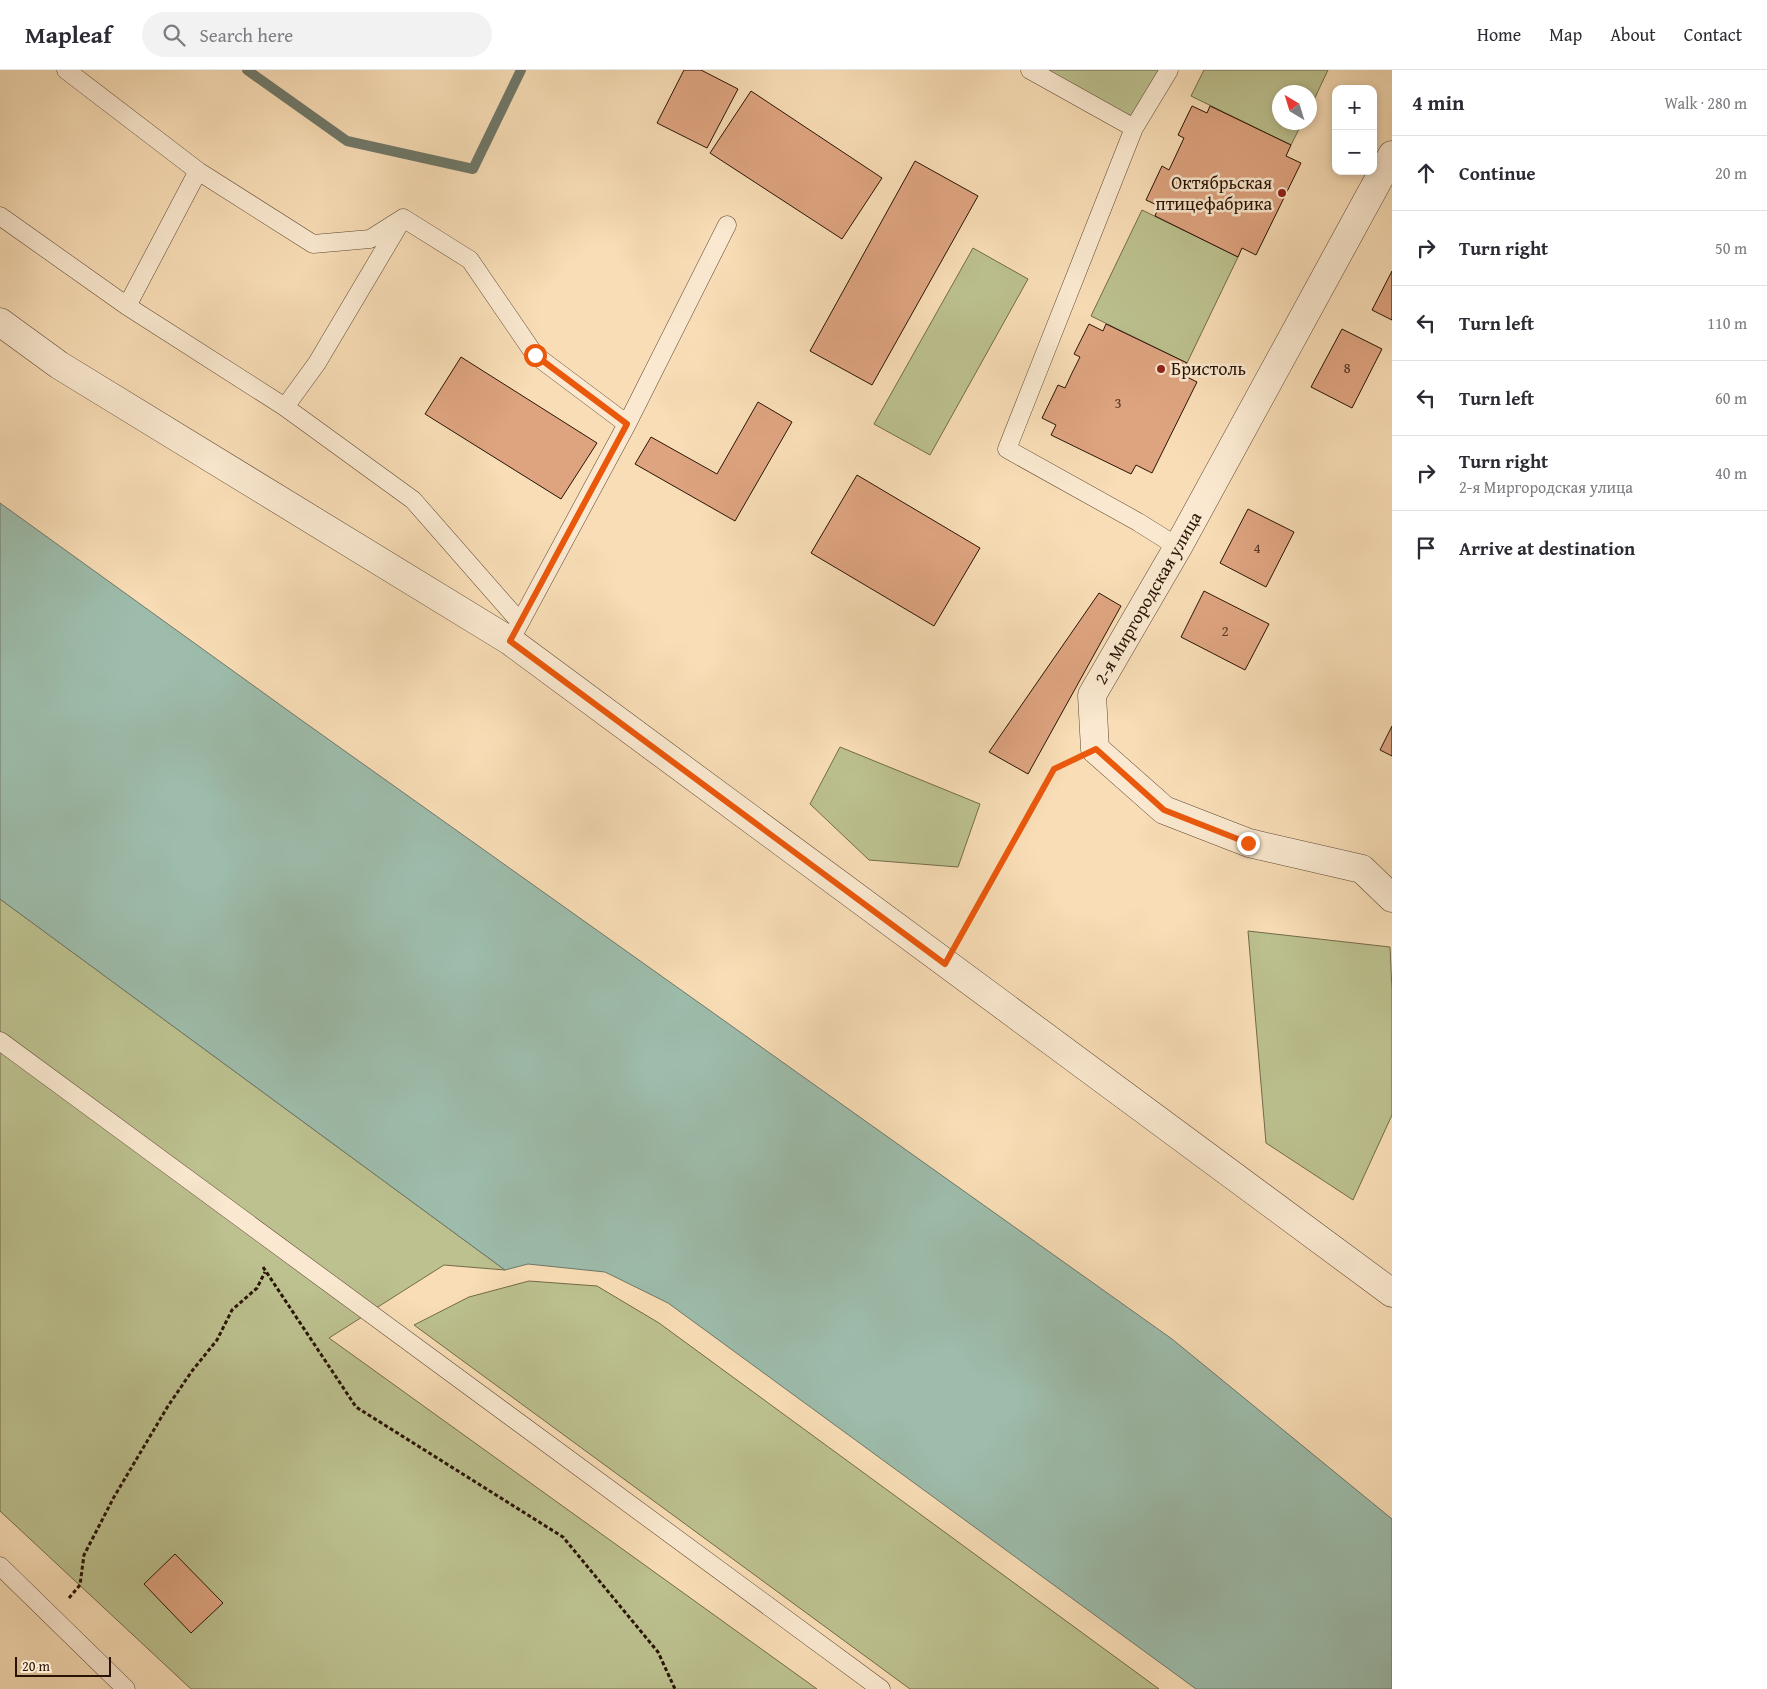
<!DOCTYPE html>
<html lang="en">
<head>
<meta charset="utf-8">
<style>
  body { margin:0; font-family:"Gentium Book Plus",serif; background:#f2f2f3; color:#2b2b33 }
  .controls { position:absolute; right:15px; top:15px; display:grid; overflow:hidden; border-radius:10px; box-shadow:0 2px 8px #0003 }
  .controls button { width:45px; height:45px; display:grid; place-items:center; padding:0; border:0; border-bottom:1px solid #e1e1e2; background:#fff; color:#2b2b33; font:25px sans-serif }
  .compass { position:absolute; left:1272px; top:15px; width:45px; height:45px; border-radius:50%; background:#fff; box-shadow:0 2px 8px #0003; rotate:322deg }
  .scale { position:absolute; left:15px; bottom:12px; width:96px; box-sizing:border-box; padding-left:5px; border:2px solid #2a1305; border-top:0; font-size:14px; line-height:18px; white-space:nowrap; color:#2a1305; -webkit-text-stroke:4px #fae9d0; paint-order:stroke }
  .stop { position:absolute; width:15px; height:15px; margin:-11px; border:4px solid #ea580c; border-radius:50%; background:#fff }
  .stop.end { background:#ea580c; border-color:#fff; box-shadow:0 1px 5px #0008 }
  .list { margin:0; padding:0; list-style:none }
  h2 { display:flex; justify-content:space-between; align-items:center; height:65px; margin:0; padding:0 20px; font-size:21px }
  h2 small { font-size:16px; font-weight:400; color:#7c7c81 }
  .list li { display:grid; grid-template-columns:32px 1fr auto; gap:15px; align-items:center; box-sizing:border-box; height:75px; padding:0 20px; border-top:1px solid #e1e1e2 }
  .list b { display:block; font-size:19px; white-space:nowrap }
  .list p { margin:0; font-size:16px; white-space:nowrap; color:#7c7c81 }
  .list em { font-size:16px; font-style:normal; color:#7c7c81 }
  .icon { flex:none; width:28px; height:28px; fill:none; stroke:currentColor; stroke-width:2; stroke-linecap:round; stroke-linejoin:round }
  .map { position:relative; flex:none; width:1392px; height:1619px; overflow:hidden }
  header { display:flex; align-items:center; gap:30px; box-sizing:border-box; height:70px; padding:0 25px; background:#fff; border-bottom:1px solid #e1e1e2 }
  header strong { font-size:24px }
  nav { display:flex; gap:28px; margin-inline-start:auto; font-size:18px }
  .search { width:350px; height:45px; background:#f2f2f3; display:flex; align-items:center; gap:12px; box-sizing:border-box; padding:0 18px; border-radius:28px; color:#7c7c81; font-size:19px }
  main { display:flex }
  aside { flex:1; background:#fff }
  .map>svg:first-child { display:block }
  .green { fill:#bcc18f; stroke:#736a4a }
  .water { fill:#9dbcab; stroke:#6f7869 }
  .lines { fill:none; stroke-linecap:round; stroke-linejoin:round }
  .stream { stroke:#6f7869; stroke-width:10 }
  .building { fill:#dea480; stroke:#2a1305 }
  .service-casing { stroke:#5e4631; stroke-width:19 }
  .minor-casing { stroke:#5e4631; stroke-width:29 }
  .path { stroke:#2a1305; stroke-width:3; stroke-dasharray:4 2.5; stroke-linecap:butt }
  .service { stroke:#fae9d0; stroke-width:18 }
  .minor { stroke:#fae9d0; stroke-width:28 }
  .route { stroke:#ea580c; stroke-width:6 }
  .poi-dot { fill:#8f2418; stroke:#fae9d0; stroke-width:2 }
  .labels { text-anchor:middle; stroke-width:5; stroke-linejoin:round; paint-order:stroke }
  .number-label { font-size:15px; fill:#573724 }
  .poi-label { font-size:18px; fill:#2a1305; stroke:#fae9d0; text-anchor:end }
  .street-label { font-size:18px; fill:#2a1305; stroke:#fae9d0 }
</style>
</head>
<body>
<header>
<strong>Mapleaf</strong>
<div class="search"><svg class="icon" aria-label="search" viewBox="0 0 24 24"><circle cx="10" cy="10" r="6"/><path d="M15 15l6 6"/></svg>Search here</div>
<nav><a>Home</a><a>Map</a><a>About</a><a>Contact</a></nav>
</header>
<main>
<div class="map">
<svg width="1392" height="1619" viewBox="0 0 1392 1619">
  <rect width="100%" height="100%" fill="#f8ddb6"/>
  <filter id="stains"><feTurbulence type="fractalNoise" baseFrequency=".004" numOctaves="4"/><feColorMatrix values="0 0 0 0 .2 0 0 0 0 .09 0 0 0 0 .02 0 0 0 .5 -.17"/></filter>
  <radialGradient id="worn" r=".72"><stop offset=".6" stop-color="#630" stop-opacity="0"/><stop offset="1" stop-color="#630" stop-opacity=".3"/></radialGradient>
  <!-- green -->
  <path class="green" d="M1030,0H1169L1134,58Z
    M1204,0H1328L1310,38V22H1280V52L1302,53L1291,75L1191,26Z
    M1142,140L1238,187L1187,293L1091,246Z
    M973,178L1028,209L930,385L874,354Z
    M840,677L980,734L958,797L869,790L810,734Z
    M0,829L505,1200L444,1195L329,1268L817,1619H191L0,1441Z
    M1248,861L1390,877L1392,920V1045L1353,1130L1266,1073Z
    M529,1211L597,1216L659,1253L1159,1619H910L414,1255L469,1227Z"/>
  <!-- water -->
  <path class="water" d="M0,433L297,647L1172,1269L1392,1449V1619H1196L668,1233L605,1202L528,1194L505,1200L0,829Z"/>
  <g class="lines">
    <!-- stream -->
    <path class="stream" d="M247,0L347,71L473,99L521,0"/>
  </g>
  <!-- building -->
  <path class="building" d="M684,0H701L738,19L707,78L657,53Z
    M751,21L882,108L842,169L710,83Z
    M1192,36L1207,43L1210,36L1291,75L1286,86L1301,93L1256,185L1242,178L1238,187L1155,146L1159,136L1146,130L1162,96L1169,100L1184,68L1178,65Z
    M915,91L978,126L872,315L810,281Z
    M1392,201V250L1372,240Z
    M1089,254L1103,261L1106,254L1187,293L1181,304L1197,312L1152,403L1136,395L1131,404L1051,365L1056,355L1042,348L1058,315L1065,318L1072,303L1080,287L1074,284Z
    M1342,259L1382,279L1352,338L1311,317Z
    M461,287L597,373L561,429L425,344Z
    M758,332L792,352L735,451L635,394L651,367L717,404Z
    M857,405L980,478L934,556L811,483Z
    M1248,439L1294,462L1266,517L1220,493Z
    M1204,521L1269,554L1245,600L1181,567Z
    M1099,523L1121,536L1028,704L989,682Z
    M1392,656V686L1380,680Z
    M175,1484L223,1533L191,1563L144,1514Z"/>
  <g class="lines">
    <defs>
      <path id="service" d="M66,0L198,101L127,236
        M1030,0L1134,58
        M1169,0L1134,58L1007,379L1138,452L1178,477
        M198,101L313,174L370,169L400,150
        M0,146L127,236L285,337L413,430L520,552
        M285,337L317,293L403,148L470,190L535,285L627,354L510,571
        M627,354L727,155
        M0,971L881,1619
        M0,1496L126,1619"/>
      <path id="minor" d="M1392,85L1178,477L1092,625L1095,679L1164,740L1249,773L1362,799L1392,828
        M0,252L59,295L510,571L1392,1223"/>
    </defs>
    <!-- service casing -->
    <use href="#service" class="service-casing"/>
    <!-- minor casing -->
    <use href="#minor" class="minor-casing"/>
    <!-- path -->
    <path class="path" d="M960,867L1054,699L1069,692
      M263,1197L356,1337L563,1467L658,1582L675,1619
      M69,1528L80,1515L84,1485L114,1427L168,1336L192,1301L217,1270L232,1240L257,1218L265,1202"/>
    <!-- service -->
    <use href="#service" class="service"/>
    <!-- minor -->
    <use href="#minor" class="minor"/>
  </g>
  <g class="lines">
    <!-- route -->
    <path class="route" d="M535,285L627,354L510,571L945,894L1054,699L1096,679L1164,740L1248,773"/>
  </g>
  <!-- markers -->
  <g class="poi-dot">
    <circle cx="1282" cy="123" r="5"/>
    <circle cx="1161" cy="299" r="5"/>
  </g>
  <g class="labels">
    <!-- number labels -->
    <g class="number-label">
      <text x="1347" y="303">8</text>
      <text x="1118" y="338">3</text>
      <text x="1257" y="483">4</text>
      <text x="1225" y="566">2</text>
    </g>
    <!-- poi labels -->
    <g class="poi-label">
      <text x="1272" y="119">Октябрьская<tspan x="1272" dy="21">птицефабрика</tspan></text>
      <text x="1171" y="305" text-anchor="start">Бристоль</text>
    </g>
    <!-- street labels -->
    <g class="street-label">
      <text transform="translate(1148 528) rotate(-60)" y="6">2-я Миргородская улица</text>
    </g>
  </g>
  <rect width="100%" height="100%" filter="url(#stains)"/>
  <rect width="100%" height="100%" fill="url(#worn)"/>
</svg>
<div class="controls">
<button>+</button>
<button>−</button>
</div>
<svg class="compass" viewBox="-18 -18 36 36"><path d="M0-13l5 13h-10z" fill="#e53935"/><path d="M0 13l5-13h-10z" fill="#7c7c81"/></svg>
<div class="scale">20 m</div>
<div class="stop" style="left:535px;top:285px"></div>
<div class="stop end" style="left:1248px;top:773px"></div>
</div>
<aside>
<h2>4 min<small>Walk · 280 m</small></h2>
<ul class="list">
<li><svg class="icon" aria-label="ahead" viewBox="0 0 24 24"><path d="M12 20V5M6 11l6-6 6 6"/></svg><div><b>Continue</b></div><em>20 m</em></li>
<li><svg class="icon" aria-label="right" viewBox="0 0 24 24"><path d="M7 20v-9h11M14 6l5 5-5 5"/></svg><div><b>Turn right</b></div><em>50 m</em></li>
<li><svg class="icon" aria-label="left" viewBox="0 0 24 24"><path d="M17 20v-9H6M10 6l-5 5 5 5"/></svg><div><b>Turn left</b></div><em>110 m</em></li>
<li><svg class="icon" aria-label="left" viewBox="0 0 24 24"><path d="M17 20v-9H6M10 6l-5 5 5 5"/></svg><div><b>Turn left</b></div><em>60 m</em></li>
<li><svg class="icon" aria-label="right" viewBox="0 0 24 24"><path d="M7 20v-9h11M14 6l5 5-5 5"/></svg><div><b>Turn right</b><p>2-я Миргородская улица</p></div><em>40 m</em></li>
<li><svg class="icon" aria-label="arrive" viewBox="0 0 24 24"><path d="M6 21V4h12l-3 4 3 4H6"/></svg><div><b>Arrive at destination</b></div></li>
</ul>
</aside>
</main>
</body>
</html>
